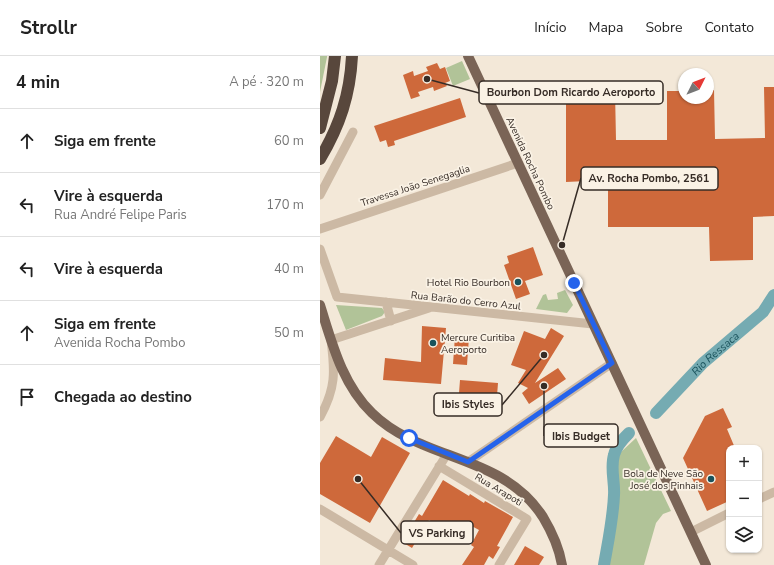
<!DOCTYPE html>
<html lang="pt">
<head>
<meta charset="utf-8">
<style>
  body { margin:0; font-family:"Nunito Sans",sans-serif; background:#f2f2f2; color:#222 }
  .controls { position:absolute; right:12px; bottom:12px; display:grid; overflow:hidden; border-radius:8px; box-shadow:0 1px 3px #0004 }
  .controls button { width:36px; height:36px; display:grid; place-items:center; padding:0; border:0; border-bottom:1px solid #e0e0e0; background:#fff; color:#222; font:20px sans-serif }
  .compass { position:absolute; left:358px; top:12px; width:36px; height:36px; border-radius:50%; background:#fff; box-shadow:0 1px 3px #0004; rotate:48deg }
  .stop { position:absolute; width:12px; height:12px; margin:-9px; border:3px solid #2563eb; border-radius:50%; background:#fff }
  .stop.end { background:#2563eb; border-color:#fff; box-shadow:0 1px 4px #0008 }
  .list { margin:0; padding:0; list-style:none }
  h2 { display:flex; justify-content:space-between; align-items:center; height:52px; margin:0; padding:0 16px; font-size:17px }
  h2 small { font-size:13px; font-weight:400; color:#767676 }
  .list li { display:grid; grid-template-columns:26px 1fr auto; gap:12px; align-items:center; box-sizing:border-box; height:64px; padding:0 16px; border-top:1px solid #e0e0e0 }
  .list b { display:block; font-size:15px; white-space:nowrap }
  .list p { margin:0; font-size:13px; white-space:nowrap; color:#767676 }
  .list em { font-size:13px; font-style:normal; color:#767676 }
  .icon { flex:none; width:22px; height:22px; fill:none; stroke:currentColor; stroke-width:2; stroke-linecap:round; stroke-linejoin:round }
  .map { position:relative; flex:none; width:454px; height:509px; overflow:hidden }
  header { display:flex; align-items:center; gap:24px; box-sizing:border-box; height:56px; padding:0 20px; background:#fff; border-bottom:1px solid #e0e0e0 }
  header strong { font-size:19px }
  nav { display:flex; gap:22px; margin-inline-start:auto; font-size:14px }
  main { display:flex }
  aside { flex:1; background:#fff }
  .map>svg:first-child { display:block }
  .green { fill:#b1c398 }
  .lines { fill:none; stroke-linecap:round; stroke-linejoin:round }
  .river { stroke:#75abb2; stroke-width:12 }
  .building { fill:#ce693b }
  .minor { stroke:#ccb9a4; stroke-width:9 }
  .major { stroke:#7a6456; stroke-width:10 }
  .highway { stroke:#58473c; stroke-width:12 }
  .route { stroke:#2563eb; stroke-width:5 }
  .poi-dot { fill:#19525b; stroke:#faf2e5; stroke-width:1.5 }
  .labels { text-anchor:middle; stroke-width:3.5; stroke-linejoin:round; paint-order:stroke }
  .street-label { font-size:10px; fill:#362c26; stroke:#faf2e5 }
  .poi-label { font-size:10px; fill:#362c26; stroke:#faf2e5; text-anchor:end }
  .water-label { font-size:11px; font-style:italic; fill:#19525b; stroke:#faf2e5 }
  .leader { fill:none; stroke:#362c26; stroke-width:1.5 }
  .callout-dot { fill:#362c26; stroke:#faf2e5; stroke-width:1.5 }
  .callout { fill:#faf2e5; stroke:#362c26; stroke-width:1.5 }
  .callout-label { font-size:11px; text-anchor:middle; font-weight:bold; fill:#362c26 }
</style>
</head>
<body>
<header>
<strong>Strollr</strong>
<nav><a>Início</a><a>Mapa</a><a>Sobre</a><a>Contato</a></nav>
</header>
<main>
<aside>
<h2>4 min<small>A pé · 320 m</small></h2>
<ul class="list">
<li><svg class="icon" aria-label="ahead" viewBox="0 0 24 24"><path d="M12 20V5M6 11l6-6 6 6"/></svg><div><b>Siga em frente</b></div><em>60 m</em></li>
<li><svg class="icon" aria-label="left" viewBox="0 0 24 24"><path d="M17 20v-9H6M10 6l-5 5 5 5"/></svg><div><b>Vire à esquerda</b><p>Rua André Felipe Paris</p></div><em>170 m</em></li>
<li><svg class="icon" aria-label="left" viewBox="0 0 24 24"><path d="M17 20v-9H6M10 6l-5 5 5 5"/></svg><div><b>Vire à esquerda</b></div><em>40 m</em></li>
<li><svg class="icon" aria-label="ahead" viewBox="0 0 24 24"><path d="M12 20V5M6 11l6-6 6 6"/></svg><div><b>Siga em frente</b><p>Avenida Rocha Pombo</p></div><em>50 m</em></li>
<li><svg class="icon" aria-label="arrive" viewBox="0 0 24 24"><path d="M6 21V4h12l-3 4 3 4H6"/></svg><div><b>Chegada ao destino</b></div></li>
</ul>
</aside>
<div class="map">
<svg width="454" height="509" viewBox="0 0 454 509">
  <rect width="100%" height="100%" fill="#f3e8d8"/>
  <!-- green -->
  <path class="green" d="M0,0H7V1L0,36Z
    M142,5L150,23L133,30L126,12Z
    M245,234L253,249L247,257L216,253L223,239L226,238L228,244L238,243L237,237Z
    M16,249L62,252L65,256L62,260L26,274Z
    M316,382L351,455L343,458L336,467L324,509H287L296,458L297,440L296,405L301,396Z"/>
  <g class="lines">
    <!-- river -->
    <g class="river">
      <path id="s1" d="M336,357L383,307L443,256L454,239"/>
      <path d="M284,509C288,486 293,463 294,439C295,426 290,412 294,399C296,390 303,383 309,377"/>
    </g>
  </g>
  <!-- building -->
  <path class="building" d="M117,7L120,13L125,11L130,25L125,27L127,30L114,35L113,31L98,36L100,40L91,43L83,19L93,15L94,20L108,15L106,11Z
    M444,31H454V160L433,161V204L390,205L389,171H288V124L246,126V36L295,35L296,84H347V35H364V42H388V34H394L395,83L445,82Z
    M140,42L146,61L74,85L75,89L68,91L66,84L60,86L54,70Z
    M213,191L223,219L205,225L210,238L196,243L184,209L189,207L187,200Z
    M102,270L126,272L121,328L63,324L65,302L101,306Z
    M231,272L244,280L215,327L238,312L246,323L209,348L202,337L208,332L198,327L206,314L191,309L204,275L225,283Z
    M135,280L149,281L147,309L133,308Z
    M140,324L178,327L177,340L139,337Z
    M403,352L412,371L407,373L415,392H409V445L387,455L363,402L385,360Z
    M16,380L51,401L62,381L90,397L50,467L0,438V407Z
    M123,424L149,440L150,438L164,447L165,445L193,461L177,490L180,491L173,503L169,500L164,509H142L154,491L151,489L159,474L148,468L143,477L131,470L128,475L109,464L92,492L82,486L99,458L102,460Z
    M205,490L224,501L219,509H194Z"/>
  <g class="lines">
    <!-- minor -->
    <path class="minor" d="M0,139L33,76
      M0,173L198,107
      M0,193L17,241L273,268
      M66,246L71,265
      M0,361C16,332 15,316 11,284L109,252
      M148,406L292,307
      M119,410L207,463L179,509
      M439,443L454,436
      M0,453L93,509
      M371,476L409,457
      M59,509L127,398"/>
    <!-- major -->
    <path class="major" d="M148,0L386,509
      M0,249C12,287 22,328 52,357C102,406 182,397 223,461C232,476 239,491 242,509"/>
    <!-- highway -->
    <path class="highway" d="M0,72L12,25L15,0
      M0,103C20,69 30,39 32,0"/>
  </g>
  <g class="lines">
    <!-- route -->
    <path class="route" d="M89,382L148,406L292,307L254,227"/>
  </g>
  <!-- markers -->
  <g class="poi-dot">
    <circle cx="198" cy="226" r="4"/>
    <circle cx="113" cy="287" r="4"/>
    <circle cx="391" cy="423" r="4"/>
  </g>
  <g class="labels">
    <!-- street labels -->
    <g class="street-label">
      <text transform="translate(211 107) rotate(65)" y="4">Avenida Rocha Pombo</text>
      <text transform="translate(95 129) rotate(-18)" y="4">Travessa João Senegaglia</text>
      <text transform="translate(146 244) rotate(6)" y="4">Rua Barão do Cerro Azul</text>
      <text transform="translate(179 433) rotate(31)" y="4">Rua Arapoti</text>
    </g>
    <!-- poi labels -->
    <g class="poi-label">
      <text x="190" y="230">Hotel Rio Bourbon</text>
      <text x="121" y="285" text-anchor="start">Mercure Curitiba<tspan x="121" dy="12">Aeroporto</tspan></text>
      <text x="383" y="421">Bola de Neve São<tspan x="383" dy="12">José dos Pinhais</tspan></text>
    </g>
    <!-- water labels -->
    <g class="water-label">
      <text dy="4" stroke="none"><textPath href="#s1" startOffset="84">Rio Ressaca</textPath></text>
    </g>
  </g>
  <!-- callouts -->
  <path class="leader" d="M107 23L159 37M242 189L261 122M224 299L182 349M224 330L224 380M38 423L81 477"/>
  <g class="callout-dot">
    <circle cx="107" cy="23" r="4"/>
    <circle cx="242" cy="189" r="4"/>
    <circle cx="224" cy="299" r="4"/>
    <circle cx="224" cy="330" r="4"/>
    <circle cx="38" cy="423" r="4"/>
  </g>
  <g class="callout">
    <rect x="159" y="25" width="184" height="23" rx="4"/>
    <rect x="261" y="111" width="137" height="23" rx="4"/>
    <rect x="114" y="337" width="68" height="23" rx="4"/>
    <rect x="224" y="368" width="74" height="23" rx="4"/>
    <rect x="81" y="465" width="72" height="23" rx="4"/>
  </g>
  <g class="callout-label">
    <text x="251" y="40">Bourbon Dom Ricardo Aeroporto</text>
    <text x="329" y="126">Av. Rocha Pombo, 2561</text>
    <text x="148" y="352">Ibis Styles</text>
    <text x="261" y="384">Ibis Budget</text>
    <text x="117" y="481">VS Parking</text>
  </g>
</svg>
<div class="controls">
<button>+</button>
<button>−</button>
<button><svg class="icon" aria-label="layers" viewBox="0 0 24 24"><path d="M12 4l9 5-9 5-9-5zM3 14l9 5 9-5"/></svg></button>
</div>
<svg class="compass" viewBox="-18 -18 36 36"><path d="M0-13l5 13h-10z" fill="#e53935"/><path d="M0 13l5-13h-10z" fill="#767676"/></svg>
<div class="stop" style="left:89px;top:382px"></div>
<div class="stop end" style="left:254px;top:227px"></div>
</div>
</main>
</body>
</html>
